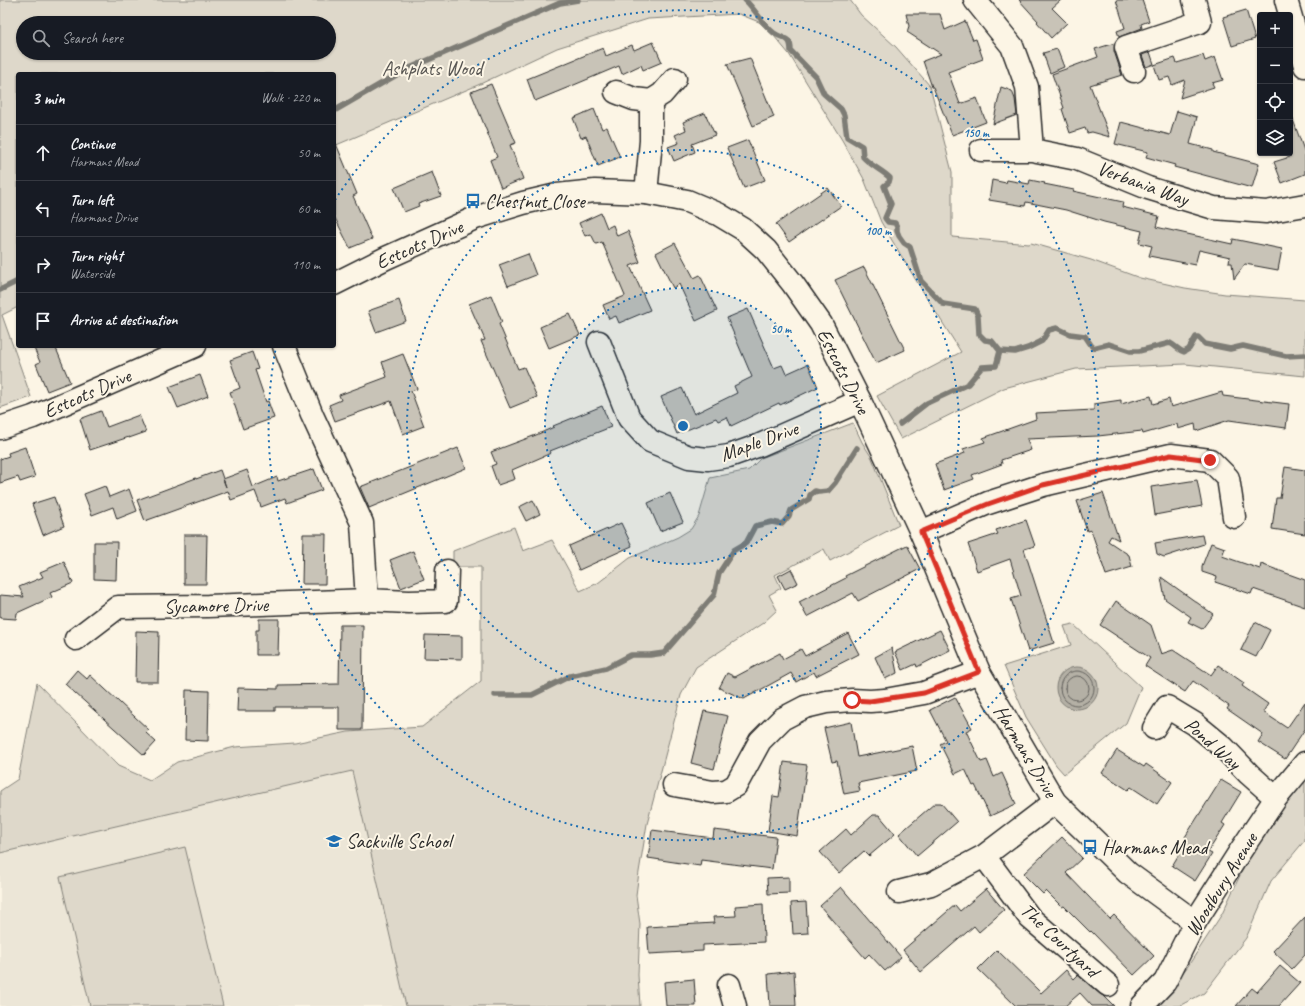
<!DOCTYPE html>
<html lang="en">
<head>
<meta charset="utf-8">
<style>
  body { margin:0; font-family:Caveat,sans-serif; background:#20242c; color:#f1f3f6 }
  .controls { position:absolute; right:12px; top:12px; display:grid; overflow:hidden; border-radius:4px; box-shadow:0 1px 3px #0004 }
  .controls button { width:36px; height:36px; display:grid; place-items:center; padding:0; border:0; border-bottom:1px solid #363941; background:#171b24; color:#f1f3f6; font:20px sans-serif }
  .stop { position:absolute; width:12px; height:12px; margin:-9px; border:3px solid #d93025; border-radius:50%; background:#fff }
  .stop.end { background:#d93025; border-color:#fff; box-shadow:0 1px 4px #0008 }
  .list { margin:0; padding:0; list-style:none }
  h2 { display:flex; justify-content:space-between; align-items:center; height:52px; margin:0; padding:0 16px; font-size:17px }
  h2 small { font-size:13px; font-weight:400; color:#9ea1a6 }
  .list li { display:grid; grid-template-columns:26px 1fr auto; gap:12px; align-items:center; box-sizing:border-box; height:56px; padding:0 16px; border-top:1px solid #363941 }
  .list b { display:block; font-size:15px; white-space:nowrap }
  .list p { margin:0; font-size:13px; white-space:nowrap; color:#9ea1a6 }
  .list em { font-size:13px; font-style:normal; color:#9ea1a6 }
  .icon { flex:none; width:22px; height:22px; fill:none; stroke:currentColor; stroke-width:2; stroke-linecap:round; stroke-linejoin:round }
  .map { position:relative; flex:none; width:1305px; height:1006px; overflow:hidden }
  .search { position:absolute; background:#171b24; box-shadow:0 1px 3px #0004; left:16px; top:16px; width:320px; height:44px; display:flex; align-items:center; gap:10px; box-sizing:border-box; padding:0 14px; border-radius:22px; color:#9ea1a6; font-size:15px }
  .panel { position:absolute; background:#171b24; box-shadow:0 1px 3px #0004; left:16px; top:72px; width:320px; height:276px; border-radius:4px }
  .map>svg:first-child { display:block }
  .built { fill:#ece6d7 }
  .green { fill:#ded8ca; stroke:#84827a; fill-rule:evenodd }
  .water { fill:#b4b0a5; stroke:#7d7b74 }
  .lines { fill:none; stroke-linecap:round; stroke-linejoin:round }
  .shore { stroke:#62605c; stroke-width:1 }
  .stream { stroke:#7d7b74; stroke-width:5.5 }
  .building { fill:#c8c3b7; stroke:#2b2b2b }
  .street-casing { stroke:#2b2b2b; stroke-width:25 }
  .secondary-casing { stroke:#2b2b2b; stroke-width:25 }
  .street { stroke:#fcf5e5; stroke-width:22 }
  .secondary { stroke:#fcf5e5; stroke-width:22 }
  .route { stroke:#d93025; stroke-width:5 }
  .ring { fill:none; stroke:#1f6fb2; stroke-width:2; stroke-dasharray:2 4 }
  .labels { text-anchor:middle; stroke-width:4; stroke-linejoin:round; paint-order:stroke }
  .park-label { font-size:20px; fill:#585653; stroke:#fcf5e5 }
  .street-label { font-size:20px; fill:#2b2b2b; stroke:#fcf5e5 }
  .poi-label { font-size:20px; fill:#2b2b2b; stroke:#fcf5e5; text-anchor:start }
  .centre { fill:#1f6fb2; stroke:#fcf5e5; stroke-width:2 }
  .ring-label { font-size:12px; text-anchor:middle; font-weight:bold; fill:#1f6fb2; stroke:#fcf5e5; stroke-width:4; stroke-linejoin:round; paint-order:stroke }
</style>
</head>
<body>
<div class="map">
<svg width="1305" height="1006" viewBox="0 0 1305 1006">
  <rect width="100%" height="100%" fill="#fcf5e5"/>
  <filter id="ink" filterUnits="userSpaceOnUse"><feTurbulence type="fractalNoise" baseFrequency=".025" numOctaves="2"/><feDisplacementMap in="SourceGraphic" scale="8" xChannelSelector="R" yChannelSelector="G"/><feConvolveMatrix kernelMatrix="1 2 1 2 8 2 1 2 1" color-interpolation-filters="sRGB"/></filter>
  <g filter="url(#ink)">
    <!-- built -->
    <path class="built" d="M352,771L633,1006H0V853Z"/>
    <!-- green -->
    <path class="green" d="M0,0H850L861,15L896,47L930,86L952,172V237L1029,244L1031,243L1091,260L1140,278L1185,288L1225,294L1305,300V376L1185,364L1076,369L1004,388L901,439L877,396L961,352L917,282L881,222L864,179L842,140L789,54L774,36L759,22L739,14L648,19L557,48L478,85L334,146V74H18V307L2,315L31,397L0,408ZM23,23H329V53H23Z
      M853,423L862,442L872,458L899,525L830,561L824,549L775,575L781,588L769,595L777,610L763,623L696,667L681,695L647,824L639,872L636,895L640,924L638,975L640,1006H406L352,771L0,853V791L18,779L37,683L118,766L150,780L177,762L235,747L295,743L348,732L422,727L481,681V567H453V551L514,527L523,551L552,540L580,591L598,583L630,558L678,537L691,529L699,516L710,478L749,470L761,458Z
      M1073,624L1141,687L1126,723L1064,774L1056,765L1026,717L1004,666L1071,645L1064,626Z
      M1305,781V840L1271,881L1246,938L1204,993L1179,1006H1157L1188,966L1222,914L1242,871L1265,833L1293,794Z
      M185,847L223,1006H90L60,877Z"/>
    <!-- water -->
    <path class="water" d="M1056 688a21 21 0 1 1 42 0a21 21 0 1 1-42 0Z"/>
    <g class="lines">
      <!-- shore -->
      <path class="shore" d="M1060 688a17 17 0 1 1 34 0a17 17 0 1 1-34 0Z
        M1065 688a12 12 0 1 1 24 0a12 12 0 1 1-24 0Z"/>
      <!-- stream -->
      <path class="stream" d="M745,0C756,10 762,24 774,33C784,40 791,36 791,51L816,77L824,94L841,109L844,115L847,137L862,146L863,157C871,166 882,170 890,178L889,182L884,186L891,204L885,218L888,222L895,223L897,227V231L899,236L904,243L910,247L921,281L943,304L975,309L978,316L979,334L985,340L992,341L1000,351L1015,352L1028,348L1042,341L1049,330L1057,328L1070,334L1085,336L1093,348L1109,344L1130,351H1139L1170,343C1176,346 1178,350 1184,352L1189,349L1196,337H1198L1205,344L1230,349L1243,346L1286,356L1305,355
        M334,111L405,70L560,3L578,0
        M0,290L18,281
        M900,424L927,403L968,384L982,367L996,366L1000,351
        M495,695H532L570,676L606,668L631,655H650L664,653L714,595L719,573L734,550L746,543L755,526L772,522L782,524L789,516L791,510L809,499L810,495L815,491L819,492L828,491L835,483L857,448"/>
    </g>
    <!-- building -->
    <path class="building" d="M1019,0H1061L1052,8L1067,23L1051,38L1037,22L1038,21Z
      M1116,0H1142L1149,21L1141,24L1142,28L1119,37L1117,31L1125,28Z
      M1246,10L1255,39L1232,46L1223,17Z
      M906,14H940L945,30L965,21L973,40L976,39L983,59L948,72L960,104L977,98L986,122L952,135L933,87H932L923,61L941,54L907,32L909,26Z
      M653,42L662,62L643,70L641,65L622,74L619,66L574,85L535,101L527,79L603,48L606,56L632,45L634,50Z
      M1115,43L1114,51L1122,75L1090,85L1110,137L1092,132L1087,133L1085,128L1070,133L1062,109L1064,108L1052,74L1098,57L1095,49Z
      M1057,49L1064,67L1050,73L1043,53Z
      M1150,52L1154,64L1146,67L1142,55Z
      M1203,55L1205,61L1215,57L1223,80L1212,83L1214,87L1180,98L1185,80L1172,85L1169,77L1159,80L1154,65L1175,58L1177,63Z
      M750,58L774,117L753,126L727,64Z
      M491,84L516,143L510,145L523,179L501,188L490,160L497,157L471,92Z
      M1001,87L1012,91L1015,99L1017,115L993,124Z
      M594,109L602,129L607,127L620,157L598,166L586,136L581,138L573,118Z
      M1177,111L1197,117L1190,144L1213,150V152L1259,164L1252,188L1174,167L1175,165L1146,157L1148,152L1115,144L1121,122L1170,135Z
      M705,113L715,135L692,144L695,152L674,161L668,147L679,143L675,135L686,130L683,122Z
      M1290,117H1292L1305,153V174L1282,183L1274,162L1290,157Z
      M334,139L357,194L353,196L372,239L350,248L334,216Z
      M748,140L765,180L744,188L727,148Z
      M432,172L441,196L418,204L419,206L404,212L394,188Z
      M992,180L1006,183L1007,180L1029,184L1030,180L1045,183L1044,184L1074,190L1073,191L1123,202L1122,207L1159,216L1156,227L1232,244L1233,239L1282,249L1278,270L1245,264L1234,279L1232,263H1229L1230,257L1199,250L1195,265L1149,256L1152,246L1139,243L1142,231L1104,222L1066,210L1026,202L1025,206L989,200Z
      M828,188L841,206L789,242L776,224Z
      M601,213L607,228L613,225L617,236L628,231L640,262L630,266L650,310L619,323L616,316L609,319L603,305L625,296L602,242L596,244L591,234L585,236L579,223Z
      M675,243L694,278L700,275L717,311L696,321L679,284L673,288L656,253Z
      M528,254L536,275L508,286L499,265Z
      M864,267L905,350L876,363L835,280Z
      M491,295L502,322L499,324L518,369L524,367L537,397L510,408L481,341L485,340L469,304Z
      M399,300L406,321L376,332L368,311Z
      M748,309L774,368L782,365L786,374L808,364L818,387L780,405L779,403L731,426L727,417L718,421L716,418L677,434L661,397L682,388L694,414L737,393L734,386L752,377L727,318Z
      M570,314L580,335L549,348L540,327Z
      M33,346H55L70,382L47,391L36,364L40,362Z
      M252,352L258,369L255,370L266,402L268,401L274,418L243,429L230,392L240,388L230,360Z
      M403,354L417,389L411,391L424,426L403,434L391,401L335,421L329,405L341,400L339,395L387,377L382,362Z
      M200,375L208,396L178,408L169,387Z
      M1222,392L1223,396L1289,404L1286,428L1229,420L1196,431L1195,424L1178,429L1177,424L1143,434L1142,431L1098,436L1027,439L1031,450L1001,460L1002,464L972,475L974,479L944,490L935,464L965,453L963,449L985,442L983,438L1036,419L1035,413L1094,410V404L1121,400V404L1151,396L1153,404L1169,399L1171,407Z
      M602,406L611,427L550,451L551,453L512,470L515,479L498,485L491,466L496,464L491,452L536,435L554,427L553,426Z
      M101,411L107,427L139,415L146,432L129,438V437L90,450L80,419Z
      M25,447L35,477L20,482L18,477L0,483V459L9,456L8,453Z
      M458,448L466,468L369,508L360,487Z
      M1285,467L1305,470V534L1272,529L1276,498H1280Z
      M314,469L322,490L287,503L285,498L261,507L255,491L231,500L228,491L145,521L137,500L196,478V479L220,470L226,487L223,479L247,470L253,487L277,477L278,481Z
      M1197,480L1202,506L1155,515L1151,487Z
      M105,486L109,497L129,489L137,511L117,519L113,507L92,515L84,494Z
      M670,493L683,522L660,531L648,503Z
      M1103,493L1119,540L1111,536L1108,541L1129,555L1132,567L1106,575L1091,530L1087,531L1077,501Z
      M54,497L64,526L43,535L32,504Z
      M533,500L540,514L526,521L519,507Z
      M1026,520L1035,546L1024,549L1054,643L1028,651L1011,599L1021,596L1010,559L977,571L968,544L998,534L996,530Z
      M621,523L632,546L579,570L569,546Z
      M303,534H326L325,584H302Z
      M184,535H207L206,584H184Z
      M1202,535L1204,544L1164,557L1157,554L1155,543Z
      M94,542H117L116,580L94,579Z
      M1211,543L1225,548L1222,556L1260,569L1261,564L1305,580V607L1253,589L1251,594L1215,582L1217,577L1202,572V566Z
      M907,545L920,569L858,601L853,593L807,617L799,602L846,578L845,576Z
      M413,551L424,579L401,588L390,560Z
      M64,562L73,583L50,593L52,597L17,613L16,619L0,618V595L24,597L19,587L43,577L40,572Z
      M791,569L798,583L785,589L778,576Z
      M1161,577L1213,614L1202,629L1188,622L1191,617L1165,599Z
      M1116,601L1151,625L1161,654L1173,650L1211,675L1218,665L1244,683L1242,686L1268,704L1263,712L1287,728L1305,702V729L1285,759L1258,742L1263,734L1227,709L1229,706L1193,681L1185,692L1145,666L1150,658L1100,625Z
      M259,619H279L278,655H256V630H259Z
      M1255,622L1270,630L1256,657L1241,650Z
      M340,625H363L362,730H339V707H275V711H237L238,688L278,689V685L339,684Z
      M940,630L950,650L917,667L916,664L903,670L895,652Z
      M136,631L159,632L158,682H135Z
      M848,633L859,654L816,676L814,672L796,682L791,673L744,699L719,688L727,673L735,677L780,653L783,659L801,649L805,656Z
      M425,635L462,636V659L424,658Z
      M892,648L897,673L885,679L875,657Z
      M77,670L87,679L90,675L149,730L146,733L156,742L144,755L65,684Z
      M186,690L209,691L208,741L185,740Z
      M955,697L972,728L966,731L981,762L987,760L994,777L1002,773L1016,804L990,816L975,785L973,786L965,769L955,774L940,744L946,741L930,710Z
      M704,711L728,716L714,769L691,763Z
      M851,722L857,757L912,746L917,771L858,783L860,791L844,794L837,761L832,762L824,728Z
      M1117,750L1144,767L1146,764L1172,782L1157,804L1131,787L1128,790L1102,773Z
      M784,762L807,765L797,836L768,831L773,796L779,797Z
      M1221,780L1241,792L1222,823L1225,825L1208,852L1212,854L1195,881L1172,866L1188,839L1185,837Z
      M935,803H941L957,822L917,856L899,834Z
      M873,815H879L895,834L869,856L864,851L839,873L820,852L846,829L851,835Z
      M652,830L713,838L714,830L776,837L772,869L701,860L700,866L648,858Z
      M1062,837L1082,858L1066,873L1110,919L1114,915L1154,956L1134,975L1091,931L1090,932L1064,906L1062,907L1046,891L1043,894L1023,874Z
      M789,877V893L768,894L767,878Z
      M841,887L901,957L885,971L869,954L865,958L820,906Z
      M986,889L1004,910L979,932L974,926L921,972L903,950L955,905L960,911Z
      M806,902L808,933L793,934L791,903Z
      M763,904L764,942L703,945V951L649,954L647,927L714,923L713,917L736,916L735,906Z
      M1305,917V955L1292,969L1273,951Z
      M997,950L1041,993L1066,970L1074,979L1078,975L1100,994L1105,997L1114,1006H1092L1080,993L1065,1006H1016L978,969Z
      M1280,966L1300,983L1279,1006H1236L1252,988L1257,992Z
      M794,971L796,1006H770L768,974Z
      M694,979L696,1006H666L664,982Z"/>
    <g class="lines">
      <defs>
        <path id="street" d="M975,0L1012,46L1027,87L1032,150
          M1286,0L1305,66
          M1134,71L1126,47L1200,22L1194,0
          M616,92L634,99L651,101
          M981,150H1032L1077,159L1148,188L1214,208L1266,212L1305,205
          M646,193L651,141V101L662,94L675,79
          M599,342L629,418L650,441L689,457L708,459L729,456L760,445L860,401
          M284,346L312,415L362,523L367,600
          M921,532L988,503L1043,485L1171,455L1210,460L1228,478L1234,517
          M76,639L118,607L208,606L367,600L409,602L446,601L447,571
          M1154,728L1167,707L1195,724L1223,747L1249,774L1276,798
          M674,785L713,792L726,791L736,785L760,741L782,719L805,707L826,702L852,700L870,701L885,700L924,693L979,672
          M984,856L1030,918L1108,985
          M899,892L931,884L984,856L1055,802
          M1195,922L1239,853L1276,798L1305,763
          M729,985L735,1006"/>
        <path id="secondary" d="M334,284L386,258L475,218L523,203L557,195L595,191L646,193L687,201L718,214L743,229L766,250L793,284L821,324L860,401L921,532L979,672L1055,802L1128,873L1195,922L1165,982L1142,1006
          M0,428L33,417L195,346"/>
      </defs>
      <!-- street casing -->
      <use href="#street" class="street-casing"/>
      <!-- secondary casing -->
      <use href="#secondary" class="secondary-casing"/>
      <!-- street -->
      <use href="#street" class="street"/>
      <!-- secondary -->
      <use href="#secondary" class="secondary"/>
    </g>
  </g>
  <g class="lines" filter="url(#ink)">
    <!-- route -->
    <path class="route" d="M852,700L870,701L924,693L979,672L921,532L988,504L1043,485L1171,455L1210,460"/>
  </g>
  <!-- distance rings -->
  <circle cx="683" cy="426" r="138" fill="#1f6fb2" fill-opacity=".12"/>
  <g class="ring">
    <circle cx="683" cy="426" r="138"/>
    <circle cx="683" cy="426" r="276"/>
    <path d="M335 200A415 415 0 1 1 276 347"/>
  </g>
  <!-- icons -->
  <defs>
    <symbol id="bus-bare" viewBox="-9 -9 18 18"><path d="M-5-6H5V4H4V6H2V4H-2V6H-4V4H-5ZM-3.5-4V0h7V-4ZM-3.5 1.2v1.5H-2V1.2ZM2 1.2v1.5H3.5V1.2Z" fill="#1f6fb2" stroke="#fcf5e5" stroke-width="2.5" paint-order="stroke"/></symbol>
    <symbol id="school-bare" viewBox="-9 -9 18 18"><path d="M0-5L7-2L0 1L-7-2ZM-4 1L0 2.5L4 1V4Q0 6-4 4Z" fill="#1f6fb2" stroke="#fcf5e5" stroke-width="2.5" paint-order="stroke"/></symbol>
  </defs>
  <g fill-rule="evenodd">
    <use href="#bus-bare" x="462" y="190" width="22" height="22"/>
    <use href="#school-bare" x="323" y="830" width="22" height="22"/>
    <use href="#bus-bare" x="1079" y="836" width="22" height="22"/>
  </g>
  <g class="labels">
    <!-- park labels -->
    <g class="park-label">
      <text x="432" y="75">Ashplats Wood</text>
    </g>
    <!-- street labels -->
    <g class="street-label">
      <text transform="translate(1143 183) rotate(20)" y="7">Verbania Way</text>
      <text transform="translate(419 244) rotate(-24)" y="7">Estcots Drive</text>
      <text transform="translate(844 371) rotate(63)" y="7">Estcots Drive</text>
      <text transform="translate(87 393) rotate(-24)" y="7">Estcots Drive</text>
      <text transform="translate(759 441) rotate(-20)" y="7">Maple Drive</text>
      <text transform="translate(216 605) rotate(-1)" y="7">Sycamore Drive</text>
      <text transform="translate(1213 743) rotate(41)" y="7">Pond Way</text>
      <text transform="translate(1026 751) rotate(59)" y="7">Harmans Drive</text>
      <text transform="translate(1221 884) rotate(-58)" y="7">Woodbury Avenue</text>
      <text transform="translate(1060 940) rotate(43)" y="7">The Courtyard</text>
    </g>
    <!-- poi labels -->
    <g class="poi-label">
      <text x="485" y="208">Chestnut Close</text>
      <text x="346" y="848">Sackville School</text>
      <text x="1102" y="854">Harmans Mead</text>
    </g>
  </g>
  <circle cx="683" cy="426" r="6" class="centre"/>
  <g class="ring-label">
    <text x="976" y="137">150 m</text>
    <text x="878" y="235">100 m</text>
    <text x="781" y="333">50 m</text>
  </g>
</svg>
<div class="controls">
<button>+</button>
<button>−</button>
<button><svg class="icon" aria-label="locate" viewBox="0 0 24 24"><circle cx="12" cy="12" r="6"/><path d="M12 2v4M12 18v4M2 12h4M18 12h4"/></svg></button>
<button><svg class="icon" aria-label="layers" viewBox="0 0 24 24"><path d="M12 4l9 5-9 5-9-5zM3 14l9 5 9-5"/></svg></button>
</div>
<div class="stop" style="left:852px;top:700px"></div>
<div class="stop end" style="left:1210px;top:460px"></div>
<div class="search"><svg class="icon" aria-label="search" viewBox="0 0 24 24"><circle cx="10" cy="10" r="6"/><path d="M15 15l6 6"/></svg>Search here</div>
<section class="panel">
<h2>3 min<small>Walk · 220 m</small></h2>
<ul class="list">
<li><svg class="icon" aria-label="ahead" viewBox="0 0 24 24"><path d="M12 20V5M6 11l6-6 6 6"/></svg><div><b>Continue</b><p>Harmans Mead</p></div><em>50 m</em></li>
<li><svg class="icon" aria-label="left" viewBox="0 0 24 24"><path d="M17 20v-9H6M10 6l-5 5 5 5"/></svg><div><b>Turn left</b><p>Harmans Drive</p></div><em>60 m</em></li>
<li><svg class="icon" aria-label="right" viewBox="0 0 24 24"><path d="M7 20v-9h11M14 6l5 5-5 5"/></svg><div><b>Turn right</b><p>Waterside</p></div><em>110 m</em></li>
<li><svg class="icon" aria-label="arrive" viewBox="0 0 24 24"><path d="M6 21V4h12l-3 4 3 4H6"/></svg><div><b>Arrive at destination</b></div></li>
</ul>
</section>
</div>
</body>
</html>
